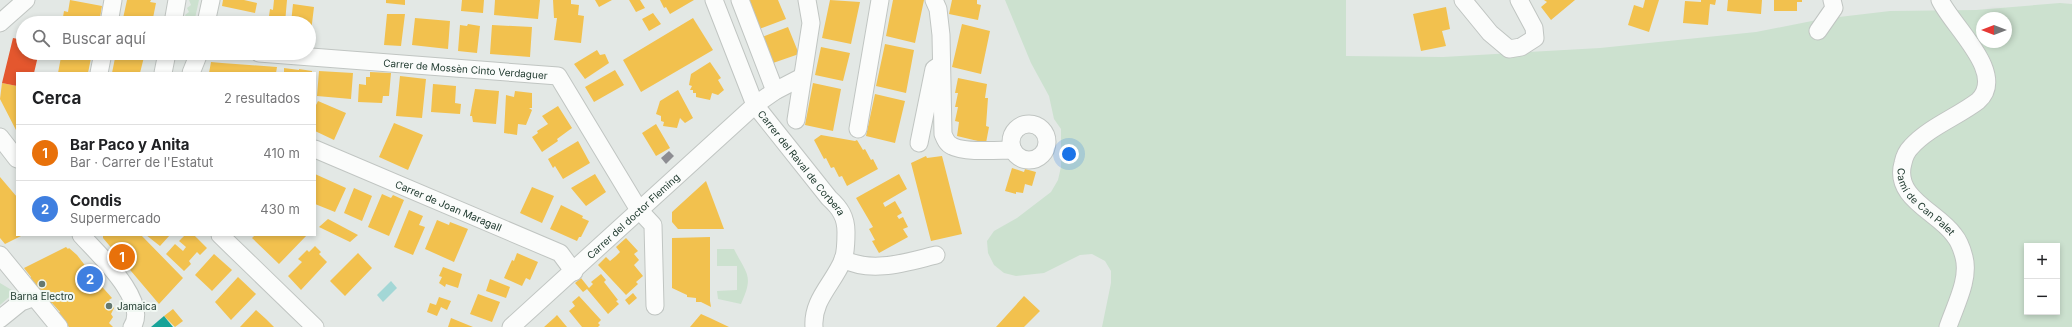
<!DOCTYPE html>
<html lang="es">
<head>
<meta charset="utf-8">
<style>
  body { margin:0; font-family:Inter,sans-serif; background:#f2f2f2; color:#202124 }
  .controls { position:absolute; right:12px; bottom:12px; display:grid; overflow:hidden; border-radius:0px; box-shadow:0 2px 6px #0003 }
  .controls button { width:36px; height:36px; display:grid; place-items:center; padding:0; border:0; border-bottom:1px solid #e0e0e0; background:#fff; color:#202124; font:20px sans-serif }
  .compass { position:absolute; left:1976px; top:12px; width:36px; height:36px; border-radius:50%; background:#fff; box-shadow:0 2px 6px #0003; rotate:270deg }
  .you { position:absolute; left:1069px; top:154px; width:14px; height:14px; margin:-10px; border:3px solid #fff; border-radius:50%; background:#1a73e8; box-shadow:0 0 0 6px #1a73e833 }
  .badge { display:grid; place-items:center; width:26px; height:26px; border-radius:50%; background:#0b8043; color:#fff; font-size:13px; font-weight:700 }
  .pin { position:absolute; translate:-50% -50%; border:2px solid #fff; box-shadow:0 1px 4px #0006 }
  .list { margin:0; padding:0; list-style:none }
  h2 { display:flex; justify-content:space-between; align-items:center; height:52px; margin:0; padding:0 16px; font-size:17px }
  h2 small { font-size:13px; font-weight:400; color:#757577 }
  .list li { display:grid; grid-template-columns:26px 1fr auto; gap:12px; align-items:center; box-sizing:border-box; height:56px; padding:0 16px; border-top:1px solid #e0e0e0 }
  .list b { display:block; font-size:15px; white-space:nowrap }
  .list p { margin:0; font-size:13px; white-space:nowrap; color:#757577 }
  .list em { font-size:13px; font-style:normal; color:#757577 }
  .icon { flex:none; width:22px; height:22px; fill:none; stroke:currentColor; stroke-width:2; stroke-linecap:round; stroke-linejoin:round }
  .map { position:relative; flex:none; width:2072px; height:327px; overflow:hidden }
  .search { position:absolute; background:#fff; box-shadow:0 2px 6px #0003; left:16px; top:16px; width:300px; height:44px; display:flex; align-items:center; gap:10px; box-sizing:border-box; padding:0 14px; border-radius:22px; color:#757577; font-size:15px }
  .panel { position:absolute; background:#fff; box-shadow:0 2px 6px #0003; left:16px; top:72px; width:300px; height:164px; border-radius:0px }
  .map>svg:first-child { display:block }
  .green { fill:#cce1cf; fill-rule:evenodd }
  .water { fill:#a3d7d6 }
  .homes { fill:#f2c14e }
  .shops { fill:#e4572e }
  .public { fill:#17a398 }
  .industry { fill:#8d8d92 }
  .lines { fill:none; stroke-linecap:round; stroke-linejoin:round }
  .street-casing { stroke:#c0c5c2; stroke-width:19 }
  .street { stroke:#fbfcfb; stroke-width:17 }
  .poi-dot { fill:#65786f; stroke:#f1f8f3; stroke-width:1.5 }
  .labels { text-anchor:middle; stroke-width:4; stroke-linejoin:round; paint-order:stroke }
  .street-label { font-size:10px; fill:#213b30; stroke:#f1f8f3 }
  .poi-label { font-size:10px; fill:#213b30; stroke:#f1f8f3 }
</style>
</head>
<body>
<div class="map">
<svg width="2072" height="327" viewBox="0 0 2072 327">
  <rect width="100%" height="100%" fill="#e3e8e5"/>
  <!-- green -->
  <path class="green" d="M189,0H199L194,23H184L188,20L185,15L189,12L187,8L191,5Z
    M1005,0H1346V56L1443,57L1600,48L1756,32L1822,19L1890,11L1976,10L2060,3L2072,4V327H1102L1111,283V271L1105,261L1092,254L1080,255L1044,273L1016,276L1004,273L994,265L988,253L987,241L994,231L1017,218L1051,192L1058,180L1061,167V129L1054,119L1049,96L1031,63ZM1982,18H2006V42H1982ZM2027,246H2057V312H2027Z
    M717,249H734C747,275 754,275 741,304L718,299L717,291L737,290V266H717Z
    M0,283L15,292L0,305Z"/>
  <!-- water -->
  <path class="water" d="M391,281L397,288L383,302L377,295Z"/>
  <!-- homes -->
  <path class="homes" d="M70,0L102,6L99,23H62L64,11L68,12Z
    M127,0H151L150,2L156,3L152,23H122Z
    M223,0H244L257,3L255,13L222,6Z
    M274,0H287L285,23H265L266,16H269L270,9L273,10Z
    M386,0H405V5L386,3Z
    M462,0H484L483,13L461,11Z
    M495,0H540L538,19L494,15Z
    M553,0H571V4L579,5L578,15L584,16L581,43L554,40L557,18H554Z
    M595,0H612L599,7Z
    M629,0H640L645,8L636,12Z
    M660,0H694L670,14L666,7L664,8Z
    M748,0H778L786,19L759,29Z
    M830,0L860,2L851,44L822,38Z
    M893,0H924L915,43L886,36Z
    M952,0H977V4L981,5L978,20L949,14Z
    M1544,0H1575L1551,20L1541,7L1547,2Z
    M1645,0H1659L1649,32L1628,25L1634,5L1643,8Z
    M1701,0H1716L1715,5L1710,4L1708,25L1683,23L1685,1L1701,2Z
    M1728,0H1762L1761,14L1727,11Z
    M1774,0H1802V2H1797V11H1774Z
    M293,4L314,7L310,40L309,23H291Z
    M1446,7L1450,29L1442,31L1446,46L1421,51L1413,14Z
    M653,13L661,24L649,31L642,19Z
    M387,14H405L401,46L384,45Z
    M415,18L450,21L448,49L412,45Z
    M693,18L713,50L641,92L623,60Z
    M468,24L480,26L477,53L458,51L460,25L467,26Z
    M962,24L990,31L981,74L952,67Z
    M492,25L532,27L530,57L490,54Z
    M788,27L799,54L773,63L762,37Z
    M885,44L914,50L906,93L876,86Z
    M821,47L850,53L843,81L815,75Z
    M597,50L600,55L605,54L609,63L585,79L574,64Z
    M57,53H92L88,73H58L61,57L56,56Z
    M116,53H145L140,73H112Z
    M211,62L222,63L277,67L276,73H209Z
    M710,62L721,78L718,80L724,90L718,95L712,93L710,100L696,97V93H693V90H690L692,86L689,85L691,74Z
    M284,68L299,70V69L312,71V73H284Z
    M615,70L624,85L594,102L585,87Z
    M319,71L353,73L351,99L317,96Z
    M370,72L391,73L389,96H383L382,103L358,102L359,84L366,85V77H370Z
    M400,76L426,79L422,118L396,116Z
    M958,78L987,84L985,98H988L986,126L989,127L986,143L957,136L959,122L955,121L958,107H955L958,93H955Z
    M2,83L17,86V132L0,99Z
    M813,83L841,89L833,131L805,125Z
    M433,84L456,86L455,103L461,104L460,114L431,112Z
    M475,89L499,91L496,124L473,122L472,116H470Z
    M678,90L693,118L685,123L680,118L677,128L663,126L664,122L661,121V116L656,114L660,101Z
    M515,91L532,93V108H529L532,110L526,125L518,124L517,135L504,133L506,95L514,97Z
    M875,94L905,101L895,143L866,136Z
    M318,101L346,113L334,140L315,131V107Z
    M558,106L572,128L557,139L558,141L542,152L532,137L538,133L537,131L548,124L542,116Z
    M394,123L423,135L408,170L379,157Z
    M656,124L670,148L656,156L642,133Z
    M821,135L855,141L857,140L863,150L865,149L871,160L873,159L878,169L847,186L842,176L839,177L834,167L831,168L826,158L824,159L814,140Z
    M578,141L590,163L563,179L555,166L553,168L548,159Z
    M926,156L927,158L942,156L962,234L931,241L911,163Z
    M1012,168L1024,172L1025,169L1036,172L1032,186L1025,184L1023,193L1016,192V194L1005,191Z
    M315,174L346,188L335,212L315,204Z
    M595,174L606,192L586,206L571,188Z
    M899,174L907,189L883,203L885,207L895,201L902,213L897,216L899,219L903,217L908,227L903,229L908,237L879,253L872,241L875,240L869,229L873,227L856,198Z
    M0,177L17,197V235H23L5,244L0,238Z
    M706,181L724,229H678L672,222V212Z
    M532,187L554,196L542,223L520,213Z
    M354,188L372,196L362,221L344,213Z
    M382,194L391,198L393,195L404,200L389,236L368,227Z
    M561,205L583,216L582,218L589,221L581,237H579L577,241L550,229Z
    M409,210L423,216L419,225L425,227L413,255L394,247Z
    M328,219L358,235L350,242L319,227Z
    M437,220L449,225L450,222L468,229L454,262L425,249Z
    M103,235H141L183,278L159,304L103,238Z
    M146,235H170L160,246Z
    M185,235H194L207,248L200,255L197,252L189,261L191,264L184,271L166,254L175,244L183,251L186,247L179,241Z
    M255,235H307L279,264L252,238Z
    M710,237V301L711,307L701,302H696V298L687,297V295L672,288V238Z
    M626,238L638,251L634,254L639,260L634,265L643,276L636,282L638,284L626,295L598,265L606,257L610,261L616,256L620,252L616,247Z
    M315,246L321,252L319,254L327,262L301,290L288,276L302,262L298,259L307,250L309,252Z
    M66,247L68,249L69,248L77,255L90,272L88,274L95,283L97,281L112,298L109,300L114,308L111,314L113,317L109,323L113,327H69L58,313L60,312L52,303L50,304L30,279L31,277L24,268Z
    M358,253L372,268L345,296L330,281Z
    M517,253L538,262L530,280L526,278L522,286L504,278L512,260L514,261Z
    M214,254L232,270L212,291L195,275Z
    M443,267L462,274L458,288L446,284L445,287L439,283L442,277L439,276Z
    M601,274L606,280L604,282L618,300L616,301L619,304L608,314L587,289L583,292L575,283L581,278L589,288L593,284L591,282Z
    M238,277L256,294L231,320L215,302Z
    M490,279L510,287L506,298L486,291Z
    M633,293L637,298L629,305L625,300Z
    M478,294L500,302L492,322L470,314Z
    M579,296L601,320L598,323L600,325L598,327H582L569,311L575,306L572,302Z
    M1024,296L1040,311L1024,327H996Z
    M439,297L451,301L447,310L441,307L437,316L427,312L430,303L436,305Z
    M173,309L183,321L175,327L164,316Z
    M256,310L266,319L274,327H240Z
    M701,314L710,318L729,327H690Z
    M557,315L567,327H544L554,318Z
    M451,318L473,327H448Z"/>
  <!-- shops -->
  <path class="shops" d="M13,38L23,40V53H48V58L38,56L34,73H17V86L2,83Z"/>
  <!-- public -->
  <path class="public" d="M164,316L173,327H151Z"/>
  <!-- industry -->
  <path class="industry" d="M669,151L674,156L666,164L661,158Z"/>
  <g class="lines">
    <defs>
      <g id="street">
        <path id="s1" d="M714,0L755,105L829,198C840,208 846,217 846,232C846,241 846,252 843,260C833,284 812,300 814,327"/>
        <path d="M740,0L775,91"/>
        <path d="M934,0L938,9L941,35L943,134C945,139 947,144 952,146C964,153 999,150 1013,150"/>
        <path d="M1463,0L1490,33L1509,49L1521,47L1535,38L1534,28L1519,0"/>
        <path id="s2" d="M1940,0C1952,26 2008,74 1978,101C1957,117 1929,127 1911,147C1907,151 1904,158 1903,163C1893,198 1938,212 1954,235C1959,241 1962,249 1964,257C1970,279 1955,306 1948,327"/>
        <path d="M0,23L26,0"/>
        <path d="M109,23L113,0"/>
        <path d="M173,23L177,0"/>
        <path d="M206,23L211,0"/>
        <path d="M1818,31L1834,8L1832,0"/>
        <path id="s3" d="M259,53L558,76L639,210L653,225L655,306"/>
        <path d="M99,73L103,53"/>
        <path d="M163,73L167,53"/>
        <path d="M191,73L199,53"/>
        <path d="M796,120L811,23L807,0"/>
        <circle cx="1029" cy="142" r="18"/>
        <path d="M858,129L880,0"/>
        <path d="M0,137L17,159"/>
        <path d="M919,143L934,69L937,67"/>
        <path id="s4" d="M315,149L560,253L574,272"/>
        <path d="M81,235C97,253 150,301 132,327"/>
        <path d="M220,235L315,327"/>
        <path d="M0,255L59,327"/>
        <path d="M843,259C872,274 907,262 936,255"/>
        <path d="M0,319L21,302L35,297"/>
        <path id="s5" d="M511,327L755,105L775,91L802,77"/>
      </g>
    </defs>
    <!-- street casing -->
    <use href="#street" class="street-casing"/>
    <!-- street -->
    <use href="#street" class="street"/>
  </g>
  <!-- markers -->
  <g class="poi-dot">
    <circle cx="42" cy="284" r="4"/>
    <circle cx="109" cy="306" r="4"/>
  </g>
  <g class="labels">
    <!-- street labels -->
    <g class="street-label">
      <text dy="4" stroke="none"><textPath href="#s3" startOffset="207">Carrer de Mossèn Cinto Verdaguer</textPath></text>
      <text dy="4" stroke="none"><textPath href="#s1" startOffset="187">Carrer del Raval de Corbera</textPath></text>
      <text dy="4" stroke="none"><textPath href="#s2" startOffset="265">Camí de Can Palet</textPath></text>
      <text dy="4" stroke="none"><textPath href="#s4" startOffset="145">Carrer de Joan Maragall</textPath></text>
      <text dy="4" stroke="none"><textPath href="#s5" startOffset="165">Carrer del doctor Fleming</textPath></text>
    </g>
    <!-- poi labels -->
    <g class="poi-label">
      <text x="42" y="300">Barna Electro</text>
      <text x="117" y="310" text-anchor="start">Jamaica</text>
    </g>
  </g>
</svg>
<div class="controls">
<button>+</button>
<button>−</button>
</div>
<svg class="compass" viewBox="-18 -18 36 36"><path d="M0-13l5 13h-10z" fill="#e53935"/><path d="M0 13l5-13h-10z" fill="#757577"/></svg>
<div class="you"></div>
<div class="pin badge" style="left:122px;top:257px;background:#e8710a">1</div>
<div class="pin badge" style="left:90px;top:279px;background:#3f7fe0">2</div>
<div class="search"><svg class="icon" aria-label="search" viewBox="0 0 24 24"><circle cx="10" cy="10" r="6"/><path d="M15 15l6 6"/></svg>Buscar aquí</div>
<section class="panel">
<h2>Cerca<small>2 resultados</small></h2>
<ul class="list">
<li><span class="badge" style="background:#e8710a">1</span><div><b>Bar Paco y Anita</b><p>Bar · Carrer de l'Estatut</p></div><em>410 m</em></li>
<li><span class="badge" style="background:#3f7fe0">2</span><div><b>Condis</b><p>Supermercado</p></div><em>430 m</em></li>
</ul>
</section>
</div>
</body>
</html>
